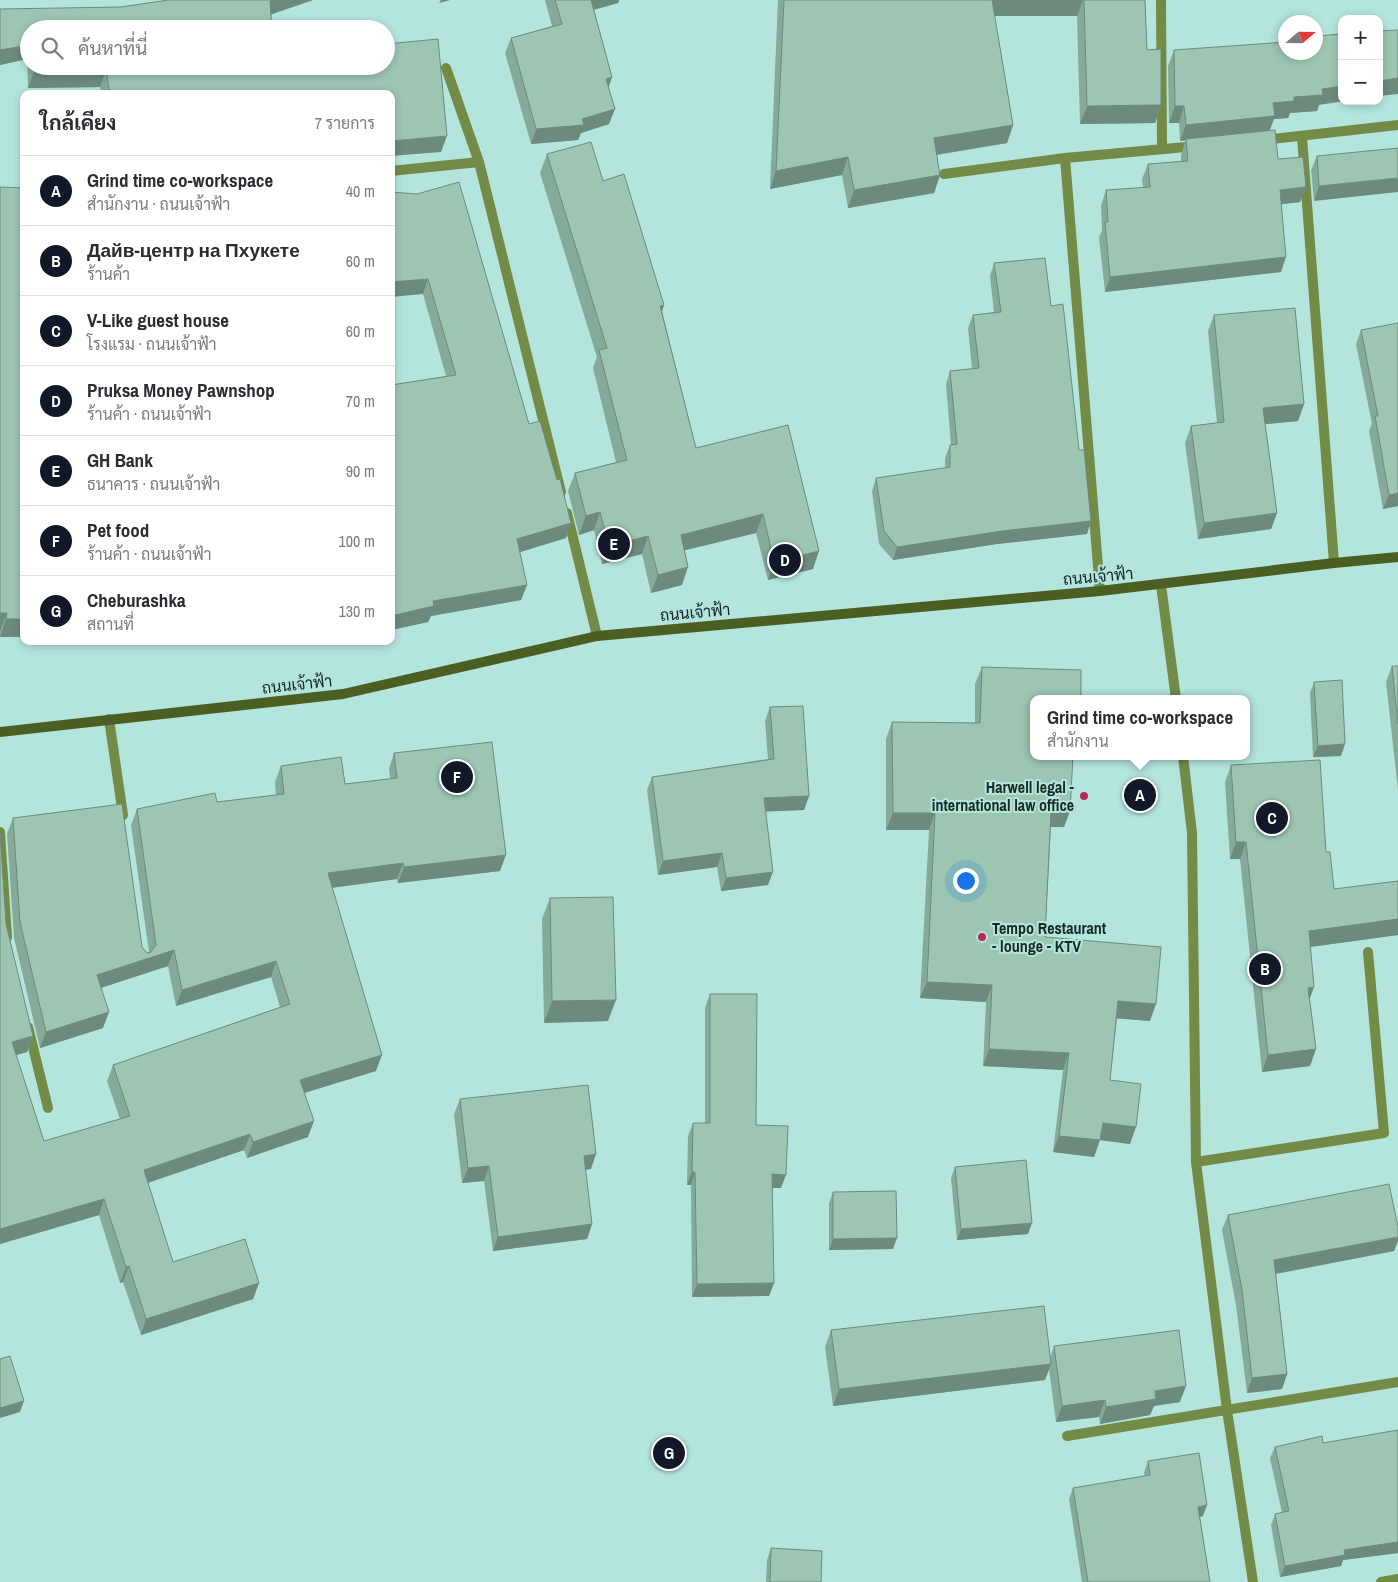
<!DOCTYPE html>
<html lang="th">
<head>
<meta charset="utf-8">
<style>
  body { margin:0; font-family:"Archivo Narrow",Sarabun,sans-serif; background:#f7f7f7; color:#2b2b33 }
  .controls { position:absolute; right:15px; top:15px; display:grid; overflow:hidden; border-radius:10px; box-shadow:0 2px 8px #0003 }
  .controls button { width:45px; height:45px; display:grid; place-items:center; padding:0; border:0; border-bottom:1px solid #e1e1e2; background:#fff; color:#2b2b33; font:25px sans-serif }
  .compass { position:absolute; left:1278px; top:15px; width:45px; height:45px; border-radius:50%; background:#fff; box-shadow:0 2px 8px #0003; rotate:70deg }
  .you { position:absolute; left:965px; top:880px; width:18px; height:18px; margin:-12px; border:4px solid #fff; border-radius:50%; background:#1a73e8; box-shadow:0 0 0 8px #1a73e833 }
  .badge { display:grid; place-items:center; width:32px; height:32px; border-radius:50%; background:#111827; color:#fff; font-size:16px; font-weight:700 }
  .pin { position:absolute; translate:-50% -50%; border:2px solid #fff; box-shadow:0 1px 5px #0006 }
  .popup { position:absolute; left:1030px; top:695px; width:220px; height:65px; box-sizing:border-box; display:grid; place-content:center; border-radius:10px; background:#fff; filter:drop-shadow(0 1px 4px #0005); font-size:16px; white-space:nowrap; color:#7c7c81 }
  .popup b { font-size:19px; color:#2b2b33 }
  .popup::after { content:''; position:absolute; left:50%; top:100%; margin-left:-10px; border:10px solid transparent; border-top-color:#fff }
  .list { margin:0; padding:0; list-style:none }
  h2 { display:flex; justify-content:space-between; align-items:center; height:65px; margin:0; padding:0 20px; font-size:21px }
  h2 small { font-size:16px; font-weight:400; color:#7c7c81 }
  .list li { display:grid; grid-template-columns:32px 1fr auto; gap:15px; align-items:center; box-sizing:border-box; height:70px; padding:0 20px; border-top:1px solid #e1e1e2 }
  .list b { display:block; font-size:19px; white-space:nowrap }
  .list p { margin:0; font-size:16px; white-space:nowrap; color:#7c7c81 }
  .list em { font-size:16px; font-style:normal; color:#7c7c81 }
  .icon { flex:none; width:28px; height:28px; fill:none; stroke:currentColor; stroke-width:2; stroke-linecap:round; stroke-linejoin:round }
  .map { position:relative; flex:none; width:1398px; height:1582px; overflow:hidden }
  .search { position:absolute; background:#fff; box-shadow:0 2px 8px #0003; left:20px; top:20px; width:375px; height:55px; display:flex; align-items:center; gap:12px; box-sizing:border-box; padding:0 18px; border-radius:28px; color:#7c7c81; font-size:19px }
  .panel { position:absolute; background:#fff; box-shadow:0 2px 8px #0003; left:20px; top:90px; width:375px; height:555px; border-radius:10px }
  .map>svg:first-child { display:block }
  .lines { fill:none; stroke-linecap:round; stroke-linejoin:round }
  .street { stroke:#748a47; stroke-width:10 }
  .secondary { stroke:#4c5f23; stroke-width:10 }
  .wall { fill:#86aa99 }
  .shaded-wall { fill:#6d8b7d }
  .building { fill:#9cc6b2; stroke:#6d8b7d }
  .poi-dot { fill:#b6285c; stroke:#b3e5dd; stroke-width:2 }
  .labels { text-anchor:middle; stroke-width:4; stroke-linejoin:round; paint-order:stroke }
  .street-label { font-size:16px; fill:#162926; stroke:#b3e5dd }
  .poi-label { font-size:16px; font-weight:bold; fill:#162926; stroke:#b3e5dd; text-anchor:end }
</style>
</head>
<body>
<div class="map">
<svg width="1398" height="1582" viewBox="0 0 1398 1582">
  <rect width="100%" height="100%" fill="#b3e5dd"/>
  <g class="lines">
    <!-- street -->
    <path class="street" d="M1161,0L1162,149
      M446,68L479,162L561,492
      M1302,137L1334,563
      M1264,140L1398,125
      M1065,158L1100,591
      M391,171L479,162
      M944,174L1065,158L1197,146
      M567,513L597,636
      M1161,585L1176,699
      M109,719L123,815
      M1183,756L1192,833L1196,1162L1227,1410L1253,1582
      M0,832L7,937
      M28,1027L48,1108
      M1196,1162L1384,1133L1368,952
      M1067,1436L1398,1382
      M1381,1582L1398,1579"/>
    <!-- secondary -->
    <path class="secondary" d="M0,732L343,694L597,636L1100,591L1334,563L1398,557"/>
  </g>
  <!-- wall -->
  <path class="wall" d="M168,0H313L271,14L29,29V66H386L441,152L391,94H102L100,87L28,88L27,59L0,65V9L121,7Z
    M545,0H619L618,3L594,10L612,77L608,88L609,124L581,133L578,140L531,144L505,53L511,38L552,26Z
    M778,0H1145L1147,50L1161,105L1155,123L1080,124L1077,16H994L1013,125L1007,143L937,155L940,175L934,193L848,208L842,175L770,189Z
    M1174,50L1319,105L1317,111L1290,113L1288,118L1274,119L1269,131L1278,159L1306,187L1300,202L1282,204L1281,272L1105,292L1099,238L1102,230L1101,206L1106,190L1143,188L1142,179L1148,164L1181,161V155L1186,140L1180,141L1179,123H1169L1168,66Z
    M1398,148L1314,201L1311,170L1317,156Z
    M547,154L603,181L664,305L662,311L696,448L788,425L813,569L768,580L756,533L684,550L682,585L651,593L642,554L602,564L594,530L579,535L568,491L575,473L616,462L593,368L597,357L540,173Z
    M0,187L24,188V637H0Z
    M391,192L529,424L557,480L571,523L566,538L519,552L527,585L521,600L431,616L428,622L391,630V385L446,376L423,294Z
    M994,263L1051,306L1079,450L1091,521L1087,534L997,544L893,560L879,544L872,491L876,478L945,468V458L950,445H951L946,384L950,371L972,369L968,328L973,315L994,312L990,276Z
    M1214,315L1304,404L1298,421L1265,424L1277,513L1271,529L1198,539L1185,443L1191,426L1217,423L1208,331Z
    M1361,330L1398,506L1383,509L1369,431L1372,424L1356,344Z
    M1392,666H1398V790L1386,682Z
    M982,667L1034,699L1070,811L1064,827H1051L1045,937L1150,1021L1117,1018L1110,1080L1130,1144L1100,1140L1094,1157L1053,1152L1063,1070L983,1066L986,1002L920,998L929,830H886V739L892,722L975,723V684Z
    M1314,682L1341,756L1313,757L1310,693Z
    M770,707L809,796L804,810L765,811L768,885L721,891L717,867L658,875L647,790L652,777L768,759L765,721Z
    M394,753L500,871L398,883L397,879L332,888L376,1071L304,1093L308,1137L247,1158L244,1150L148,1183L173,1262L259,1283L253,1299L141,1335L123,1282L120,1283L99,1215L0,1244L6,924L33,1036L27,1052L16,1055L44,1141L120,1119L107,1081L113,1065L280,1007L271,977L176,1006L168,966L101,988L103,1028L40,1048L14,938L7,834L13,818L142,947L146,952H149L131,825L137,809L217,802L276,795L275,782L281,766L345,784L390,779L389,769Z
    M1231,765L1326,852L1334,889L1398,881V935L1310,947V1000L1316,1049L1310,1066L1262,1072L1240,859H1230L1225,782Z
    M550,898L608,1021L544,1023L542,919Z
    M710,994L756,1125L781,1188H772L774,1283L769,1296L692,1297L691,1185H687L688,1136L693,1123H705V1008Z
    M460,1099L591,1169L585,1170L592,1224L587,1239L493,1251L484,1181L462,1183L454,1114Z
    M955,1167L1028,1234L957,1240L951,1178Z
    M833,1192L893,1249L829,1250V1203Z
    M1228,1215L1394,1251L1276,1274L1287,1374L1282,1389L1247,1393L1236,1305L1222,1230Z
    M831,1330L1050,1358L1054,1346L1180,1402L1154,1406L1150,1415L1100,1424L1099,1417L1056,1422L1049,1369L1045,1380L833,1406L825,1347Z
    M1398,1430V1553L1343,1560L1341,1566L1280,1577L1271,1525L1275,1514L1282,1513L1270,1458L1275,1447L1323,1443Z
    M1148,1461L1203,1516L1200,1517L1210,1582H1082L1069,1499L1073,1488L1145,1476L1144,1473Z
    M771,1548L821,1582H766L767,1560Z"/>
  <!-- shaded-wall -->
  <path class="shaded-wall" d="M273,0H313L264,17L270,1Z
    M441,0H450L439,3Z
    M589,0H619L618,3L585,12Z
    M991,0H1083L1077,16H985Z
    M29,45V55L27,59L0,65V50Z
    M106,71L100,87L28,88L34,72Z
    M612,77L607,92L606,79Z
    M1398,78V94L1379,96V81Z
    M1342,86V101H1344L1319,105L1317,111L1290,113L1288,118L1274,119L1269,132L1180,141L1186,125L1273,103L1322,89Z
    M1161,105L1155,123L1080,124L1087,106Z
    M1175,106H1184L1179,123H1169Z
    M615,109L609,124L581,133L578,140L531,144L536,129L582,119Z
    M1013,125L1007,143L928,156L934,138Z
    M447,136L441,152L391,156V141Z
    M848,157L842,175L770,189L776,171Z
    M940,175L934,193L848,208L854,190Z
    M1398,178V192L1314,201L1319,186Z
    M1306,187L1300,202L1275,205L1280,190Z
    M1286,257L1281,272L1105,292L1110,277Z
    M428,279L423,294L391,297V282Z
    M664,305L658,323L660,306Z
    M1304,404L1298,421L1257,425L1263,408Z
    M1398,493V506L1383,509L1389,495Z
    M600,512L594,530L579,535L586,516Z
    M1277,513L1271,529L1198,539L1204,523Z
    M763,514L756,533L674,553L681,535Z
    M1091,521L1087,534L997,544L893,560L897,547L1002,531Z
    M571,523L566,538L511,555L517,539Z
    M648,536L642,554L602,564L609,546Z
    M819,551L813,569L768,580L774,562Z
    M688,567L682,585L651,593L658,575Z
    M527,585L521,600L431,616L428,622L391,630V616L433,601Z
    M0,613H7L0,631Z
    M6,619H24V637H0Z
    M1345,744L1341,756L1313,757L1318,746Z
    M809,796L804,810L759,812L764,798Z
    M1051,810L1070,811L1064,827H1045Z
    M893,813H935L929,830H886Z
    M1236,842H1246L1240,859H1230Z
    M722,853L717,867L658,875L663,861Z
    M506,855L500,871L398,883L404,867Z
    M403,863L397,879L322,889L328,873Z
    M773,872L768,885L721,891L726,878Z
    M1398,919V935L1302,948L1309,931Z
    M174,950L168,966L91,991L97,975Z
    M276,961L271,977L176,1006L182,990Z
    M927,982L992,985L986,1002L920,998Z
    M1314,987L1308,1004V988Z
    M616,1000L608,1021L544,1023L552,1001Z
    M1118,1001L1156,1004L1150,1021L1112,1018Z
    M109,1012L103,1028L40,1048L46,1032Z
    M33,1036L27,1052L6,1058L12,1042Z
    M989,1049L1069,1053L1063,1070L983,1066Z
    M1316,1049L1310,1066L1262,1072L1268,1055Z
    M382,1055L376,1071L294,1096L300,1080Z
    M314,1121L308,1137L247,1158L253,1142Z
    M1103,1123L1136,1127L1130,1144L1100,1140L1094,1157L1053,1152L1059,1136Z
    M250,1134L244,1150L138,1186L144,1170Z
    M596,1154L591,1169L578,1170L584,1156Z
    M489,1166L484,1181L462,1183L468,1168Z
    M692,1172H695L691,1185H687Z
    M772,1174L786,1175L781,1188H767Z
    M104,1199L99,1215L0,1244V1229Z
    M1032,1223L1028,1234L957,1240L961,1229Z
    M592,1224L587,1239L493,1251L498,1237Z
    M1398,1237V1241L1394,1251L1269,1275L1274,1260Z
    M897,1238L893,1249L829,1250L833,1239Z
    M129,1266L123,1282L120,1283L126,1267Z
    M259,1283L253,1299L141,1335L146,1319Z
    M774,1283L769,1296L692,1297L697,1284Z
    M1051,1364L1045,1380L833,1406L839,1389Z
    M1287,1374L1282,1389L1247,1393L1252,1378Z
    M1186,1386L1180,1402L1154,1406L1150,1415L1100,1424L1106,1407L1155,1391Z
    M1105,1400L1099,1417L1056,1422L1062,1406Z
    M24,1401L20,1412L0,1418V1408Z
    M1207,1505L1203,1516L1194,1518L1198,1507Z
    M1398,1542V1553L1343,1560L1341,1566L1280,1577L1285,1566L1344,1550Z"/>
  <!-- building -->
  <path class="building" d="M168,0H273L270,1L272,29H29V45L0,50V9L121,7Z
    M555,0H591L612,77L606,79L615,109L582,119L584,125L536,129L511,38L562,24Z
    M784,0H992L1013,125L934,138L940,175L854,190L848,157L776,171Z
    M1084,0H1145L1147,50L1161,49V105L1087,106Z
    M1398,30V78L1379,81V31Z
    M1342,34V86L1322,89L1323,95L1294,97V101L1273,103L1275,116L1186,125L1184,106H1175L1174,50L1286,42V52H1316V36Z
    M438,39L447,136L391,141V94H110L106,71L34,72V66H386V44Z
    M1275,130L1278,159L1303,157L1306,187L1280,190L1286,257L1110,277L1105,222H1108L1106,190L1150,187L1148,164L1188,161L1186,139Z
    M591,142L603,181L624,174L664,305L660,306L696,448L788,425L819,551L774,562L763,514L681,535L688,567L658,575L648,536L609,546L600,512L586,516L575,473L627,460L599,350L607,348L547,154Z
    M1398,148V178L1319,186L1317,156Z
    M459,182L529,424L540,421L557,480L560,479L571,523L517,539L527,585L433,601L434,606L391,616V385L456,375L428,279L391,282V192L417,194Z
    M0,187L24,188V619H6L7,613H0Z
    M1045,258L1051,306L1063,304L1079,450H1084L1091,521L1002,531L897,547L884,531L876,478L950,467V445L957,444L950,371L979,368L973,315L1001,312L994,263Z
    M1295,308L1304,404L1263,408L1277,513L1204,523L1191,426L1224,422L1214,315Z
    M1398,323V493L1389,495L1375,416H1378L1361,330Z
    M1392,666H1398V724Z
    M982,667L1081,670V699H1034V756H1073L1070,811L1051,810L1045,937L1161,947L1156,1004L1118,1001L1110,1080L1141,1084L1136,1127L1103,1123L1100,1140L1059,1136L1069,1053L989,1049L992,985L927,982L935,813H893L892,722L980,723Z
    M1342,680L1345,744L1318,746L1314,682Z
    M803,706L809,796L764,798L773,872L726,878L722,853L663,861L652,777L774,759L770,707Z
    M492,742L506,855L404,867L403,863L328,873L382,1055L300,1080L314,1121L253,1142L250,1134L144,1170L173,1262L245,1239L259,1283L146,1319L129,1266L126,1267L104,1199L0,1229V832L6,924L33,1036L12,1042L44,1141L130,1116L113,1065L290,1004L276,961L182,990L174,950L97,975L109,1012L46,1032L20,922L13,818L122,804L142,947L146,952L150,953L156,945L137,809L215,793L217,802L284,794L281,766L341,757L345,784L397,778L394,753Z
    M1320,760L1326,852H1330L1334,889L1398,881V919L1309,931L1314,987L1308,988L1316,1049L1268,1055L1246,842H1236L1231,765Z
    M613,897L616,1000L552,1001L550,898Z
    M710,994H757L756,1125L788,1126L786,1175L772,1174L774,1283L697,1284L695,1172H692L693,1123H710Z
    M588,1085L596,1154L584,1156L592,1224L498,1237L489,1166L468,1168L460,1099Z
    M1026,1160L1032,1223L961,1229L955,1167Z
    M1389,1184L1398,1227V1237L1274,1260L1287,1374L1252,1378L1242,1290L1228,1215Z
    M896,1191L897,1238L833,1239V1192Z
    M1044,1306L1051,1364L839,1389L831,1330Z
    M1179,1330L1186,1386L1155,1391L1156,1399L1106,1407L1105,1400L1062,1406L1054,1346Z
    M10,1356L24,1401L0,1408V1359Z
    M1398,1430V1542L1344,1550L1345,1555L1285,1566L1275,1514L1289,1511L1275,1447L1322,1436L1323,1443Z
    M1199,1453L1207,1505L1198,1507L1210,1582H1088L1073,1488L1150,1475L1148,1461Z
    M771,1548L822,1551L821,1582H770Z"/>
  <!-- markers -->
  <g class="poi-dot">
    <circle cx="1084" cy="796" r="5"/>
    <circle cx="982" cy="937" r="5"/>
  </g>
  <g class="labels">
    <!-- street labels -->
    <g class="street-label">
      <text transform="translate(1098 576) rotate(-5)" y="6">ถนนเจ้าฟ้า</text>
      <text transform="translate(695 612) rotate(-5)" y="6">ถนนเจ้าฟ้า</text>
      <text transform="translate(297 684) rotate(-6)" y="6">ถนนเจ้าฟ้า</text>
    </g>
    <!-- poi labels -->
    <g class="poi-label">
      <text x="1074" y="793">Harwell legal -<tspan x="1074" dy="18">international law office</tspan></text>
      <text x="992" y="934" text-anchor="start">Tempo Restaurant<tspan x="992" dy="18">- lounge - KTV</tspan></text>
    </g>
  </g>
</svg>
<div class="controls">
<button>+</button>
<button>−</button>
</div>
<svg class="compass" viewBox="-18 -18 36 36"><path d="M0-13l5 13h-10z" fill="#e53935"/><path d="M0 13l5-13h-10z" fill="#7c7c81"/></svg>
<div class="you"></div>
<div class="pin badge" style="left:1140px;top:795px">A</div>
<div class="popup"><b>Grind time co-workspace</b>สำนักงาน</div>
<div class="pin badge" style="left:1265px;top:969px">B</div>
<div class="pin badge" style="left:1272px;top:818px">C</div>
<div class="pin badge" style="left:785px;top:560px">D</div>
<div class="pin badge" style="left:614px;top:544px">E</div>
<div class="pin badge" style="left:457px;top:777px">F</div>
<div class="pin badge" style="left:669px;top:1453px">G</div>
<div class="search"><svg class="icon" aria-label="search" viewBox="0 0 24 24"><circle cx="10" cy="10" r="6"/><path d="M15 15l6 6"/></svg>ค้นหาที่นี่</div>
<section class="panel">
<h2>ใกล้เคียง<small>7 รายการ</small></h2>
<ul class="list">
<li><span class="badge">A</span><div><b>Grind time co-workspace</b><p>สำนักงาน · ถนนเจ้าฟ้า</p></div><em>40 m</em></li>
<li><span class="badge">B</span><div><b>Дайв-центр на Пхукете</b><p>ร้านค้า</p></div><em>60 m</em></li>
<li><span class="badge">C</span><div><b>V-Like guest house</b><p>โรงแรม · ถนนเจ้าฟ้า</p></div><em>60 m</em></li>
<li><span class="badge">D</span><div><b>Pruksa Money Pawnshop</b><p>ร้านค้า · ถนนเจ้าฟ้า</p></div><em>70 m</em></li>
<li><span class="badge">E</span><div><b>GH Bank</b><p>ธนาคาร · ถนนเจ้าฟ้า</p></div><em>90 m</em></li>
<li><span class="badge">F</span><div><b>Pet food</b><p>ร้านค้า · ถนนเจ้าฟ้า</p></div><em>100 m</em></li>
<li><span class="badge">G</span><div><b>Cheburashka</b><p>สถานที่</p></div><em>130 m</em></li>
</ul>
</section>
</div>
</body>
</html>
